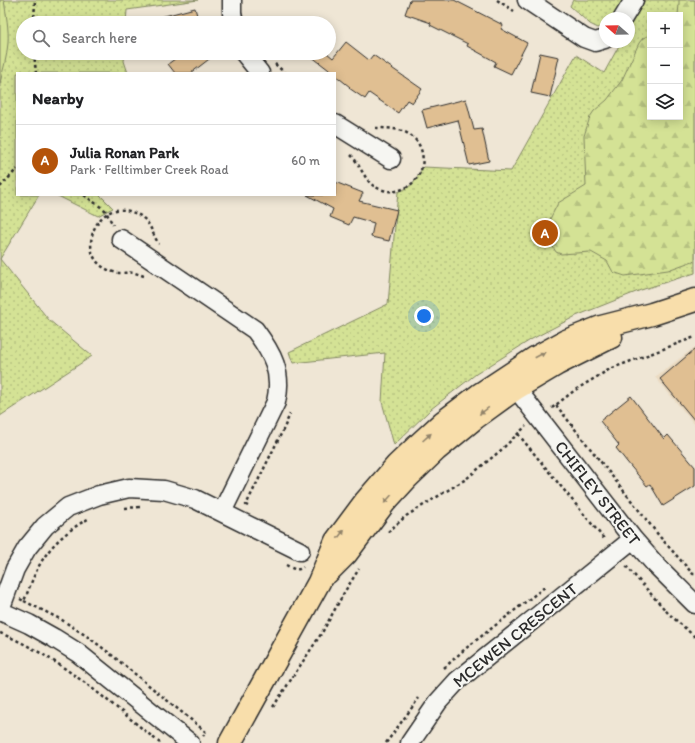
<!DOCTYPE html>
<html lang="en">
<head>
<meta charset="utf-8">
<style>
  body { margin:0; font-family:Itim,sans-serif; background:#f2f2f2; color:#202124 }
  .controls { position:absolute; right:12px; top:12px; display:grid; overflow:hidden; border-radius:0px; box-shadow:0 2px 10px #0003 }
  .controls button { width:36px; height:36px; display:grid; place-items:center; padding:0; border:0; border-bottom:1px solid #e0e0e0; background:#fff; color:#202124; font:20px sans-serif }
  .compass { position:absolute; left:599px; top:12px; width:36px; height:36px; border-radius:50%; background:#fff; box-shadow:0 2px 10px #0003; rotate:290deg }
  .you { position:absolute; left:424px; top:316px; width:14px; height:14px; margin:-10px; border:3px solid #fff; border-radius:50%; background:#1a73e8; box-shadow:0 0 0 6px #1a73e833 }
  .badge { display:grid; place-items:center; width:26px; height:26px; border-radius:50%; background:#b45309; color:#fff; font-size:13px; font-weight:700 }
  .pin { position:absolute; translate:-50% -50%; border:2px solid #fff; box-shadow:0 1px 4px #0006 }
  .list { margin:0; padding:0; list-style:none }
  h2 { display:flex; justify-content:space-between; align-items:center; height:52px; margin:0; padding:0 16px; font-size:17px }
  h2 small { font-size:13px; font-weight:400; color:#757577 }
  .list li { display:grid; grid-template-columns:26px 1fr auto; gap:12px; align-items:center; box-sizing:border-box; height:72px; padding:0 16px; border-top:1px solid #e0e0e0 }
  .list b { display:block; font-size:15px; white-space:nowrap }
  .list p { margin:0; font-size:13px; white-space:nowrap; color:#757577 }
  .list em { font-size:13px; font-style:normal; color:#757577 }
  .icon { flex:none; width:22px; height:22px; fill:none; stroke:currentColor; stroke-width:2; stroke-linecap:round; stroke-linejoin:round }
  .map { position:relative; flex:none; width:695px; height:743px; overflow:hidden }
  .search { position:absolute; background:#fff; box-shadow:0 2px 10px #0003; left:16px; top:16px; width:320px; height:44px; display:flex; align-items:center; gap:10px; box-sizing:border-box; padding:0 14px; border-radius:22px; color:#757577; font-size:15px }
  .panel { position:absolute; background:#fff; box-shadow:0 2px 10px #0003; left:16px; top:72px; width:320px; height:124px; border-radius:0px }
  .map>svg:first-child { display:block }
  .built { fill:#eadac1 }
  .grass { fill:url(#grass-dots); stroke:#808660; fill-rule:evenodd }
  .forest { fill:url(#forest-firs); stroke:#808660 }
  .garden { fill:#d4e295; stroke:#808660 }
  .building { fill:#e0bf92; stroke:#2b2b2b }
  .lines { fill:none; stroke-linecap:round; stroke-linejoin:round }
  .minor-casing { stroke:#2b2b2b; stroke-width:21 }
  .major-casing { stroke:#2b2b2b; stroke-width:25 }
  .path { stroke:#2b2b2b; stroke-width:2.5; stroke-dasharray:3 3; stroke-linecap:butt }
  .minor { stroke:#f6f6f2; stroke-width:18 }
  .major { stroke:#f8deab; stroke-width:22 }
  .oneway { fill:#92846b }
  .labels { text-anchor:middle; stroke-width:4; stroke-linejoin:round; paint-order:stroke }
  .street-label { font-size:17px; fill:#2b2b2b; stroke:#f6f6f2 }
</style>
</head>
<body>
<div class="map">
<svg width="695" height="743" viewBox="0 0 695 743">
  <defs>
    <pattern id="grass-dots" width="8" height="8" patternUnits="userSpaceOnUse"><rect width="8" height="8" fill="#d4e295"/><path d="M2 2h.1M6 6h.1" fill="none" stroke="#b6c281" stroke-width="1.8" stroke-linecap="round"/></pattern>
    <pattern id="forest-firs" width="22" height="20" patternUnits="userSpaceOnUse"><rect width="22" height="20" fill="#d4e295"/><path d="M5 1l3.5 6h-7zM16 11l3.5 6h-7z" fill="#b6c281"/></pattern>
  </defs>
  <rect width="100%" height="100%" fill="#efe6d5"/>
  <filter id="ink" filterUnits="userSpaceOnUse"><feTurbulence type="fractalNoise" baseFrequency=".025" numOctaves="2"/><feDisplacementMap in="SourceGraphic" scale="8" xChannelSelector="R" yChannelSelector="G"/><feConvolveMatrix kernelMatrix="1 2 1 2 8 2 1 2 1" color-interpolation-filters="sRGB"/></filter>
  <g filter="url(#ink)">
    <!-- built -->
    <path class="built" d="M695,347V425L655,377Z"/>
    <!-- grass -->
    <path class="grass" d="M0,0H198L127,10L126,23H23V53H125L124,61L128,73H17V195H39L0,259L49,320L92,356L0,416Z
      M573,0H624L613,18H605V25L598,28L590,24L570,6Z
      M645,0H695V273L641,290L576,316L532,339L476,374L431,409L394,445L382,402L385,353L293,363L289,352L388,304L398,192C414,186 414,181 423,167L511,171L576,55L604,73L621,42H629V28ZM650,15H680V117H650Z
      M56,195H100L113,208L105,212L98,216Z"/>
    <!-- forest -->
    <path class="forest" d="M679,0H695V259L693,261L668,270L625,276L613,272L607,261L591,252L561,254L556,252L553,247L550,219L558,203L586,186L584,136L590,117L594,111L607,100L622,80L639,43L643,38L650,35V117H680V15H678L679,4Z"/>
    <!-- garden -->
    <path class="garden" d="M0,0H4C6,14 9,29 8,43C7,57 3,70 0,83Z"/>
    <!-- building -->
    <path class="building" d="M410,0H454L503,25L501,29L527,43L511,74L494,66L496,62L467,46L468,44L430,25L431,23L405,14Z
      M195,8L199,23H154L153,19Z
      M346,42L369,60L373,55L422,89L412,103L407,100L398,113L369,93L365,99L349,88L350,87L335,75V73H333L307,53H327L333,58Z
      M183,53H217L191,73H175L168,64Z
      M540,53L559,57L550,97L531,93Z
      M466,99L474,130L482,129L489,161L469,165L458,120L427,128L422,110Z
      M335,182L363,193L359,201L397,210L389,241L371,237L374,223L353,217L349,225L330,217L333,209L307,195H335Z
      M695,349V421L660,379Z
      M631,396L664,439L668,435L695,467V486L663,506L650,484L647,486L627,462L616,448L619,445L600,421Z"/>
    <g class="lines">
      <defs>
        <path id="minor" d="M232,0V13L234,23
          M527,0L584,38L595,42L605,39
          M623,18L634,0
          M244,53L260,73
          M335,124L391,159
          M121,239L255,330C272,353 283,372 276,402L222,512
          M508,378L633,539L654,563L695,604
          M0,610L15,569L27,548L45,526L68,507L99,495L129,488L164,490L195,499L300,551
          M0,611L29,624L54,638L78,653L190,743
          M410,743L438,702L457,681L633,539"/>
        <path id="major" d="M327,573L346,554L385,502L407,478L436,450L475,418L515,389L557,364L611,337
          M230,743L319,582L336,541L365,502L397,465L418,445L443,422L479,395L535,358L566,341L601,327L652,314L695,300"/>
      </defs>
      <!-- minor casing -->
      <use href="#minor" class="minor-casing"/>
      <!-- major casing -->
      <use href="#major" class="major-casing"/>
      <!-- path -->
      <path class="path" d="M497,0L514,11
        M34,23L35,0
        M34,53L36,73
        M275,64L285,73
        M351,155C360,164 364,180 375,187C381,190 389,192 396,191C429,185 433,139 399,130C391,128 382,128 374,128
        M0,187L17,169
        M84,195L105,210L113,225
        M144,276C141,275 138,274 135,273C130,272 125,273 120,273C115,273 107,270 103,267C77,250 97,201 129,211C134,213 139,214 143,218C151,224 153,236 159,244
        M556,405L660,537L693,574H695
        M552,408L575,390L610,369L650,354L695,337
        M518,434L605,540
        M248,506L246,505L284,428L290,414
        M125,508L140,507
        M388,532L406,516L466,479L500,451L526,426
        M286,565C292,568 297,572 303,567
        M626,566L668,613L695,637
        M20,599L24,601C29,589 33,577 39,566C50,545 68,530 88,519
        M24,601L62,620L88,637L108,652L206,732L203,736
        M0,633C60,657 110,703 160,743
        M444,668L465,649L546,586
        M273,707L323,631L345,591L359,569
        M386,743L419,698"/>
      <!-- minor -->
      <use href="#minor" class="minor"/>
      <!-- major -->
      <use href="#major" class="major"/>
    </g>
    <!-- one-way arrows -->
    <defs><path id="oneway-solid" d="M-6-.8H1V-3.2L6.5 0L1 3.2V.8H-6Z"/></defs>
    <g class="oneway">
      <use href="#oneway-solid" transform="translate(540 355) rotate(-28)"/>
      <use href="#oneway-solid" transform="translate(484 411) rotate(144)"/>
      <use href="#oneway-solid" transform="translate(427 437) rotate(-42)"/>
      <use href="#oneway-solid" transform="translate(388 499) rotate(132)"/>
      <use href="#oneway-solid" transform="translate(341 534) rotate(-53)"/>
    </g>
  </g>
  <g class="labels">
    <!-- street labels -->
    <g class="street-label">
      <text transform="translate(598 493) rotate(52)" y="6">CHIFLEY STREET</text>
      <text transform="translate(515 635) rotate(-39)" y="6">MCEWEN CRESCENT</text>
    </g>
  </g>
</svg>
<div class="controls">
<button>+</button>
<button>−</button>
<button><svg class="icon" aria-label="layers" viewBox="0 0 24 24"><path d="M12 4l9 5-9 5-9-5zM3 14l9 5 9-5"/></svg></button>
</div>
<svg class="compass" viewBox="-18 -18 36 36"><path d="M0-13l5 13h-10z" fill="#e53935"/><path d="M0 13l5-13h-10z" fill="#757577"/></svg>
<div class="you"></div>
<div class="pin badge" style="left:545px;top:233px">A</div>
<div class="search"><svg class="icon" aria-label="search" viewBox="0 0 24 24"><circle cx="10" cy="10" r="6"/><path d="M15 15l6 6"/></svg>Search here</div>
<section class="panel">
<h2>Nearby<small></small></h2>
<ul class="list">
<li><span class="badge">A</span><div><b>Julia Ronan Park</b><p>Park · Felltimber Creek Road</p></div><em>60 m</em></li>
</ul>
</section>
</div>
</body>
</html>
